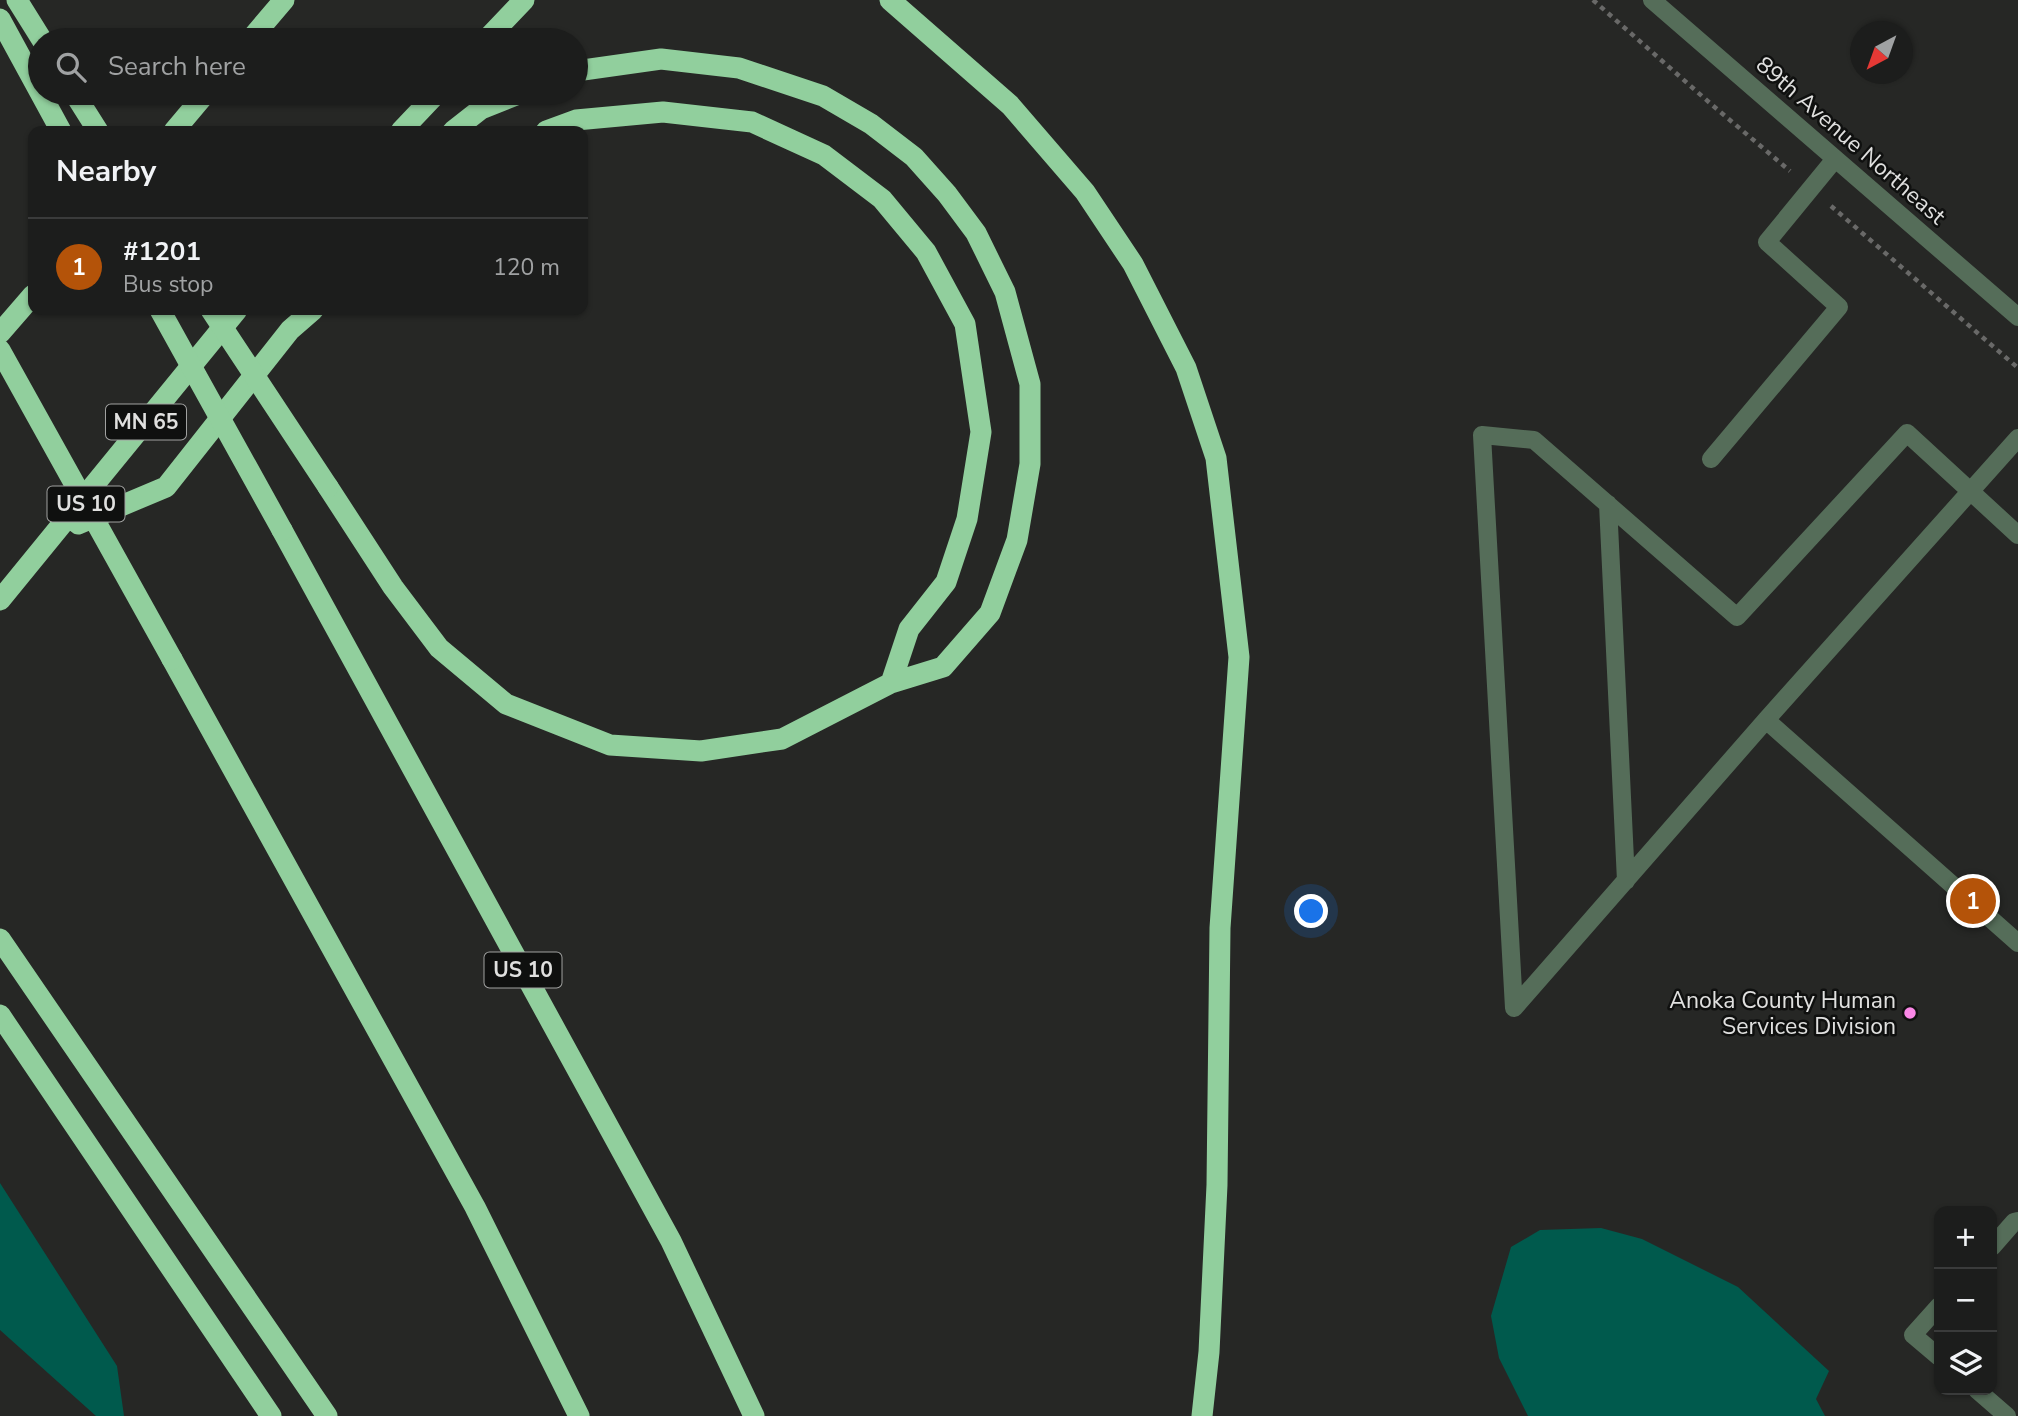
<!DOCTYPE html>
<html lang="en">
<head>
<meta charset="utf-8">
<style>
  body { margin:0; font-family:"Nunito Sans",sans-serif; background:#252625; color:#f1f3f6 }
  .controls { position:absolute; right:21px; bottom:21px; display:grid; overflow:hidden; border-radius:14px; box-shadow:0 2px 5px #0004 }
  .controls button { width:63px; height:63px; display:grid; place-items:center; padding:0; border:0; border-bottom:2px solid #3a3b3b; background:#1c1d1c; color:#f1f3f6; font:35px sans-serif }
  .compass { position:absolute; left:1850px; top:21px; width:63px; height:63px; border-radius:50%; background:#1c1d1c; box-shadow:0 2px 5px #0004; rotate:221deg }
  .you { position:absolute; left:1312px; top:912px; width:24px; height:24px; margin:-18px; border:5px solid #fff; border-radius:50%; background:#1a73e8; box-shadow:0 0 0 10px #1a73e833 }
  .badge { display:grid; place-items:center; width:46px; height:46px; border-radius:50%; background:#b45309; color:#fff; font-size:23px; font-weight:700 }
  .pin { position:absolute; translate:-50% -50%; border:4px solid #fff; box-shadow:0 2px 7px #0006 }
  .list { margin:0; padding:0; list-style:none }
  h2 { display:flex; justify-content:space-between; align-items:center; height:91px; margin:0; padding:0 28px; font-size:30px }
  h2 small { font-size:23px; font-weight:400; color:#a0a2a3 }
  .list li { display:grid; grid-template-columns:46px 1fr auto; gap:21px; align-items:center; box-sizing:border-box; height:98px; padding:0 28px; border-top:2px solid #3a3b3b }
  .list b { display:block; font-size:26px; white-space:nowrap }
  .list p { margin:0; font-size:23px; white-space:nowrap; color:#a0a2a3 }
  .list em { font-size:23px; font-style:normal; color:#a0a2a3 }
  .icon { flex:none; width:38px; height:38px; fill:none; stroke:currentColor; stroke-width:2; stroke-linecap:round; stroke-linejoin:round }
  .map { position:relative; flex:none; width:2018px; height:1416px; overflow:hidden }
  .search { position:absolute; background:#1c1d1c; box-shadow:0 2px 5px #0004; left:28px; top:28px; width:560px; height:77px; display:flex; align-items:center; gap:18px; box-sizing:border-box; padding:0 24px; border-radius:38px; color:#a0a2a3; font-size:26px }
  .panel { position:absolute; background:#1c1d1c; box-shadow:0 2px 5px #0004; left:28px; top:126px; width:560px; height:189px; border-radius:14px }
  .map>svg:first-child { display:block }
  .water { fill:#005a4d }
  .lines { fill:none; stroke-linecap:round; stroke-linejoin:round }
  .path { stroke:#696968; stroke-width:4.5; stroke-dasharray:5 5; stroke-linecap:butt }
  .minor { stroke:#556d59; stroke-width:18 }
  .highway { stroke:#91cf9d; stroke-width:21 }
  .highway-bridge { stroke:#91cf9d; stroke-width:21 }
  .poi-dot { fill:#fa87e6; stroke:#0f100f; stroke-width:2.5 }
  .labels { text-anchor:middle; stroke-width:5; stroke-linejoin:round; paint-order:stroke }
  .shield { fill:#0f100f; stroke:#a1a2a1; stroke-width:2 }
  .shield-label { font-size:21px; font-weight:bold; fill:#e0e0df }
  .street-label { font-size:23px; fill:#e0e0df; stroke:#0f100f }
  .poi-label { font-size:23px; fill:#e0e0df; stroke:#0f100f; text-anchor:end }
</style>
</head>
<body>
<div class="map">
<svg width="2018" height="1416" viewBox="0 0 2018 1416">
  <rect width="100%" height="100%" fill="#262725"/>
  <!-- water -->
  <path class="water" d="M0,1183L117,1366L124,1416H96L0,1330Z
    M1601,1228L1642,1239L1738,1287L1829,1371L1816,1399L1825,1416H1528L1499,1358L1491,1316L1511,1247L1540,1230Z"/>
  <g class="lines">
    <!-- path -->
    <path class="path" d="M1593,0L1711,104L1790,171
      M1831,206L2018,368"/>
    <!-- minor -->
    <path class="minor" d="M1652,0L2018,317
      M2018,438L1766,720L1514,1008L1482,435L1534,440L1737,617L1907,433L2018,535
      M1711,459L1839,307L1767,242L1835,159
      M1608,504L1626,881
      M1766,720L2018,943
      M1992,1247L2014,1222L2018,1221
      M1939,1306L1913,1335L1939,1357
      M1977,1390L2007,1416"/>
    <!-- highway -->
    <path class="highway" d="M17,0L42,40
      M890,0L1010,105L1085,192L1133,264L1186,368L1216,458L1239,657L1220,928L1217,1185L1209,1352L1202,1416
      M0,19L61,131
      M250,40L284,0
      M486,40L524,0
      M74,93L98,131
      M174,131L206,93
      M401,131L437,93
      M453,131L481,109L521,93
      M546,131L576,120L663,112L752,122L824,155L882,199L926,252L965,324L981,432L967,519L946,582L909,629L891,683
      M0,333L33,295
      M328,487L393,587L439,648L506,704L610,745L701,751L782,739L891,683L943,667L990,613L1017,540L1030,464V384L1005,292L976,233L947,194L914,157L871,124L823,96L739,68L661,59L576,71
      M78,524L166,487L290,330L313,310
      M282,530L671,1241L754,1416
      M0,600L237,310
      M172,659L475,1207L579,1416
      M0,939L327,1416
      M0,1015L271,1416"/>
    <!-- highway-bridge -->
    <path class="highway-bridge" d="M160,310L282,530
      M211,310L328,487
      M0,350L172,659"/>
  </g>
  <!-- markers -->
  <circle class="poi-dot" cx="1910" cy="1013" r="7"/>
  <g class="labels">
    <!-- shield labels -->
    <g class="shield">
      <rect x="106" y="404.5" width="80" height="35" rx="5"/>
      <rect x="47.5" y="486.5" width="77" height="35" rx="5"/>
      <rect x="484.5" y="952.5" width="77" height="35" rx="5"/>
    </g>
    <g class="shield-label">
      <text x="146" y="429">MN 65</text>
      <text x="86" y="511">US 10</text>
      <text x="523" y="977">US 10</text>
    </g>
    <!-- street labels -->
    <g class="street-label">
      <text transform="translate(1851 140) rotate(41)" y="8">89th Avenue Northeast</text>
    </g>
    <!-- poi labels -->
    <g class="poi-label">
      <text x="1896" y="1008">Anoka County Human<tspan x="1896" dy="26">Services Division</tspan></text>
    </g>
  </g>
</svg>
<div class="controls">
<button>+</button>
<button>−</button>
<button><svg class="icon" aria-label="layers" viewBox="0 0 24 24"><path d="M12 4l9 5-9 5-9-5zM3 14l9 5 9-5"/></svg></button>
</div>
<svg class="compass" viewBox="-18 -18 36 36"><path d="M0-13l5 13h-10z" fill="#e53935"/><path d="M0 13l5-13h-10z" fill="#a0a2a3"/></svg>
<div class="you"></div>
<div class="pin badge" style="left:1973px;top:901px">1</div>
<div class="search"><svg class="icon" aria-label="search" viewBox="0 0 24 24"><circle cx="10" cy="10" r="6"/><path d="M15 15l6 6"/></svg>Search here</div>
<section class="panel">
<h2>Nearby<small></small></h2>
<ul class="list">
<li><span class="badge">1</span><div><b>#1201</b><p>Bus stop</p></div><em>120 m</em></li>
</ul>
</section>
</div>
</body>
</html>
